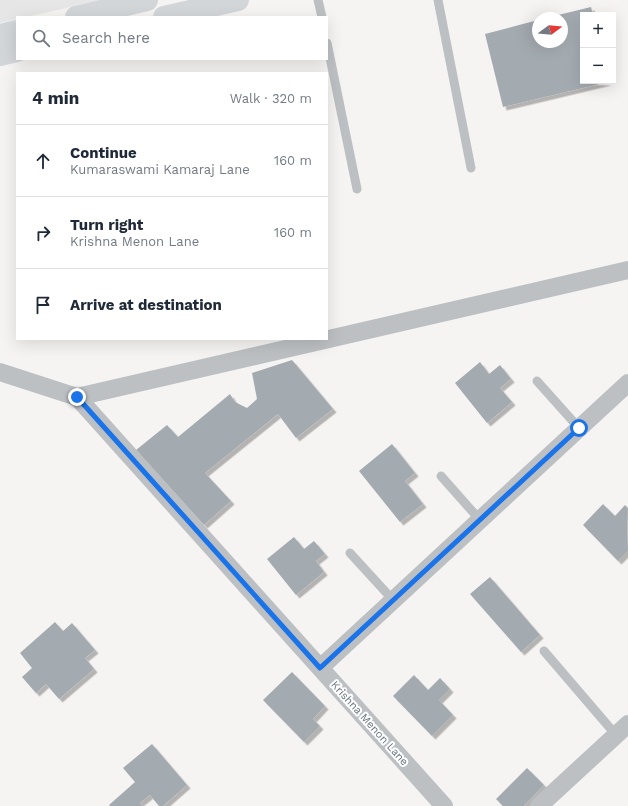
<!DOCTYPE html>
<html lang="en">
<head>
<meta charset="utf-8">
<style>
  body { margin:0; font-family:"Work Sans",sans-serif; background:#f2f2f3; color:#1f2937 }
  .controls { position:absolute; right:12px; top:12px; display:grid; overflow:hidden; border-radius:0px; box-shadow:0 4px 16px #0002 }
  .controls button { width:36px; height:36px; display:grid; place-items:center; padding:0; border:0; border-bottom:1px solid #e0e1e3; background:#fff; color:#1f2937; font:20px sans-serif }
  .compass { position:absolute; left:532px; top:12px; width:36px; height:36px; border-radius:50%; background:#fff; box-shadow:0 4px 16px #0002; rotate:74deg }
  .stop { position:absolute; width:12px; height:12px; margin:-9px; border:3px solid #1a73e8; border-radius:50%; background:#fff }
  .stop.end { background:#1a73e8; border-color:#fff; box-shadow:0 1px 4px #0008 }
  .list { margin:0; padding:0; list-style:none }
  h2 { display:flex; justify-content:space-between; align-items:center; height:52px; margin:0; padding:0 16px; font-size:17px }
  h2 small { font-size:13px; font-weight:400; color:#747a83 }
  .list li { display:grid; grid-template-columns:26px 1fr auto; gap:12px; align-items:center; box-sizing:border-box; height:72px; padding:0 16px; border-top:1px solid #e0e1e3 }
  .list b { display:block; font-size:15px; white-space:nowrap }
  .list p { margin:0; font-size:13px; white-space:nowrap; color:#747a83 }
  .list em { font-size:13px; font-style:normal; color:#747a83 }
  .icon { flex:none; width:22px; height:22px; fill:none; stroke:currentColor; stroke-width:2; stroke-linecap:round; stroke-linejoin:round }
  .map { position:relative; flex:none; width:628px; height:806px; overflow:hidden }
  .search { position:absolute; background:#fff; box-shadow:0 4px 16px #0002; left:16px; top:16px; width:312px; height:44px; display:flex; align-items:center; gap:10px; box-sizing:border-box; padding:0 14px; border-radius:0px; color:#747a83; font-size:15px }
  .panel { position:absolute; background:#fff; box-shadow:0 4px 16px #0002; left:16px; top:72px; width:312px; height:268px; border-radius:0px }
  .map>svg:first-child { display:block }
  .built { fill:#e5e6e5 }
  .building { fill:#a4abb0; filter:url(#shadow) }
  .lines { fill:none; stroke-linecap:round; stroke-linejoin:round }
  .lane { stroke:#bcc0c3; stroke-width:9 }
  .street { stroke:#bcc0c3; stroke-width:18 }
  .secondary { stroke:#d2d6d9; stroke-width:22 }
  .route { stroke:#1a73e8; stroke-width:5 }
  .labels { text-anchor:middle; stroke-width:4; stroke-linejoin:round; paint-order:stroke }
  .street-label { font-size:11px; fill:#68767f; stroke:#fff }
</style>
</head>
<body>
<div class="map">
<svg width="628" height="806" viewBox="0 0 628 806">
  <defs>
    <filter id="shadow"><feDropShadow dx="3.5" dy="3.5" stdDeviation="0" flood-color="#0004"/></filter>
  </defs>
  <rect width="100%" height="100%" fill="#f5f4f2"/>
  <!-- built -->
  <path class="built" d="M0,0H100L27,17H17V19L0,23Z"/>
  <!-- building -->
  <path class="building" d="M591,7L593,15H583V81L608,82L503,107L485,34L538,20V42H562V18L550,17Z
    M292,360L333,409L296,438L278,414L205,473L231,501L204,525L136,450L167,425L178,437L230,394L235,402L247,408L257,399L252,373Z
    M480,362L489,374L500,365L511,379L500,388L512,402L487,423L455,383Z
    M392,444L415,473L405,481L423,504L400,522L359,471Z
    M603,504L615,516L625,505L628,508L627,528L628,551L618,561L583,525Z
    M294,537L304,549L314,541L325,554L316,561L324,572L296,595L267,559Z
    M490,577L540,635L521,652L470,594Z
    M55,622L63,631L72,623L95,650L85,658L94,669L59,699L46,684L36,693L22,677L32,668L20,653Z
    M292,672L325,706L313,719L320,726L304,742L263,700Z
    M414,675L428,690L440,678L450,689L439,700L453,715L432,736L393,696Z
    M152,744L187,785L163,806H159L150,795L140,803L142,806H110L109,805L135,782L123,768Z
    M527,768L544,785L524,806H503L496,799Z"/>
  <g class="lines">
    <!-- lane -->
    <path class="lane" d="M318,0L322,17
      M438,0L471,168
      M327,43L357,189
      M537,381L579,428
      M441,476L480,520
      M350,553L393,600
      M544,651L616,735"/>
    <!-- street -->
    <path class="street" d="M0,372L77,397L444,806
      M77,397L628,270
      M320,668L628,383
      M539,806L628,724"/>
    <!-- secondary -->
    <path class="secondary" d="M76,17L147,0
      M164,17L238,0
      M0,35L17,31
      M0,55L17,51"/>
  </g>
  <g class="lines">
    <!-- route -->
    <path class="route" d="M77,397L320,668L579,428"/>
  </g>
  <g class="labels">
    <!-- street labels -->
    <g class="street-label">
      <text transform="translate(370 723) rotate(48)" y="4">Krishna Menon Lane</text>
    </g>
  </g>
</svg>
<div class="controls">
<button>+</button>
<button>−</button>
</div>
<svg class="compass" viewBox="-18 -18 36 36"><path d="M0-13l5 13h-10z" fill="#e53935"/><path d="M0 13l5-13h-10z" fill="#747a83"/></svg>
<div class="stop" style="left:579px;top:428px"></div>
<div class="stop end" style="left:77px;top:397px"></div>
<div class="search"><svg class="icon" aria-label="search" viewBox="0 0 24 24"><circle cx="10" cy="10" r="6"/><path d="M15 15l6 6"/></svg>Search here</div>
<section class="panel">
<h2>4 min<small>Walk · 320 m</small></h2>
<ul class="list">
<li><svg class="icon" aria-label="ahead" viewBox="0 0 24 24"><path d="M12 20V5M6 11l6-6 6 6"/></svg><div><b>Continue</b><p>Kumaraswami Kamaraj Lane</p></div><em>160 m</em></li>
<li><svg class="icon" aria-label="right" viewBox="0 0 24 24"><path d="M7 20v-9h11M14 6l5 5-5 5"/></svg><div><b>Turn right</b><p>Krishna Menon Lane</p></div><em>160 m</em></li>
<li><svg class="icon" aria-label="arrive" viewBox="0 0 24 24"><path d="M6 21V4h12l-3 4 3 4H6"/></svg><div><b>Arrive at destination</b></div></li>
</ul>
</section>
</div>
</body>
</html>
